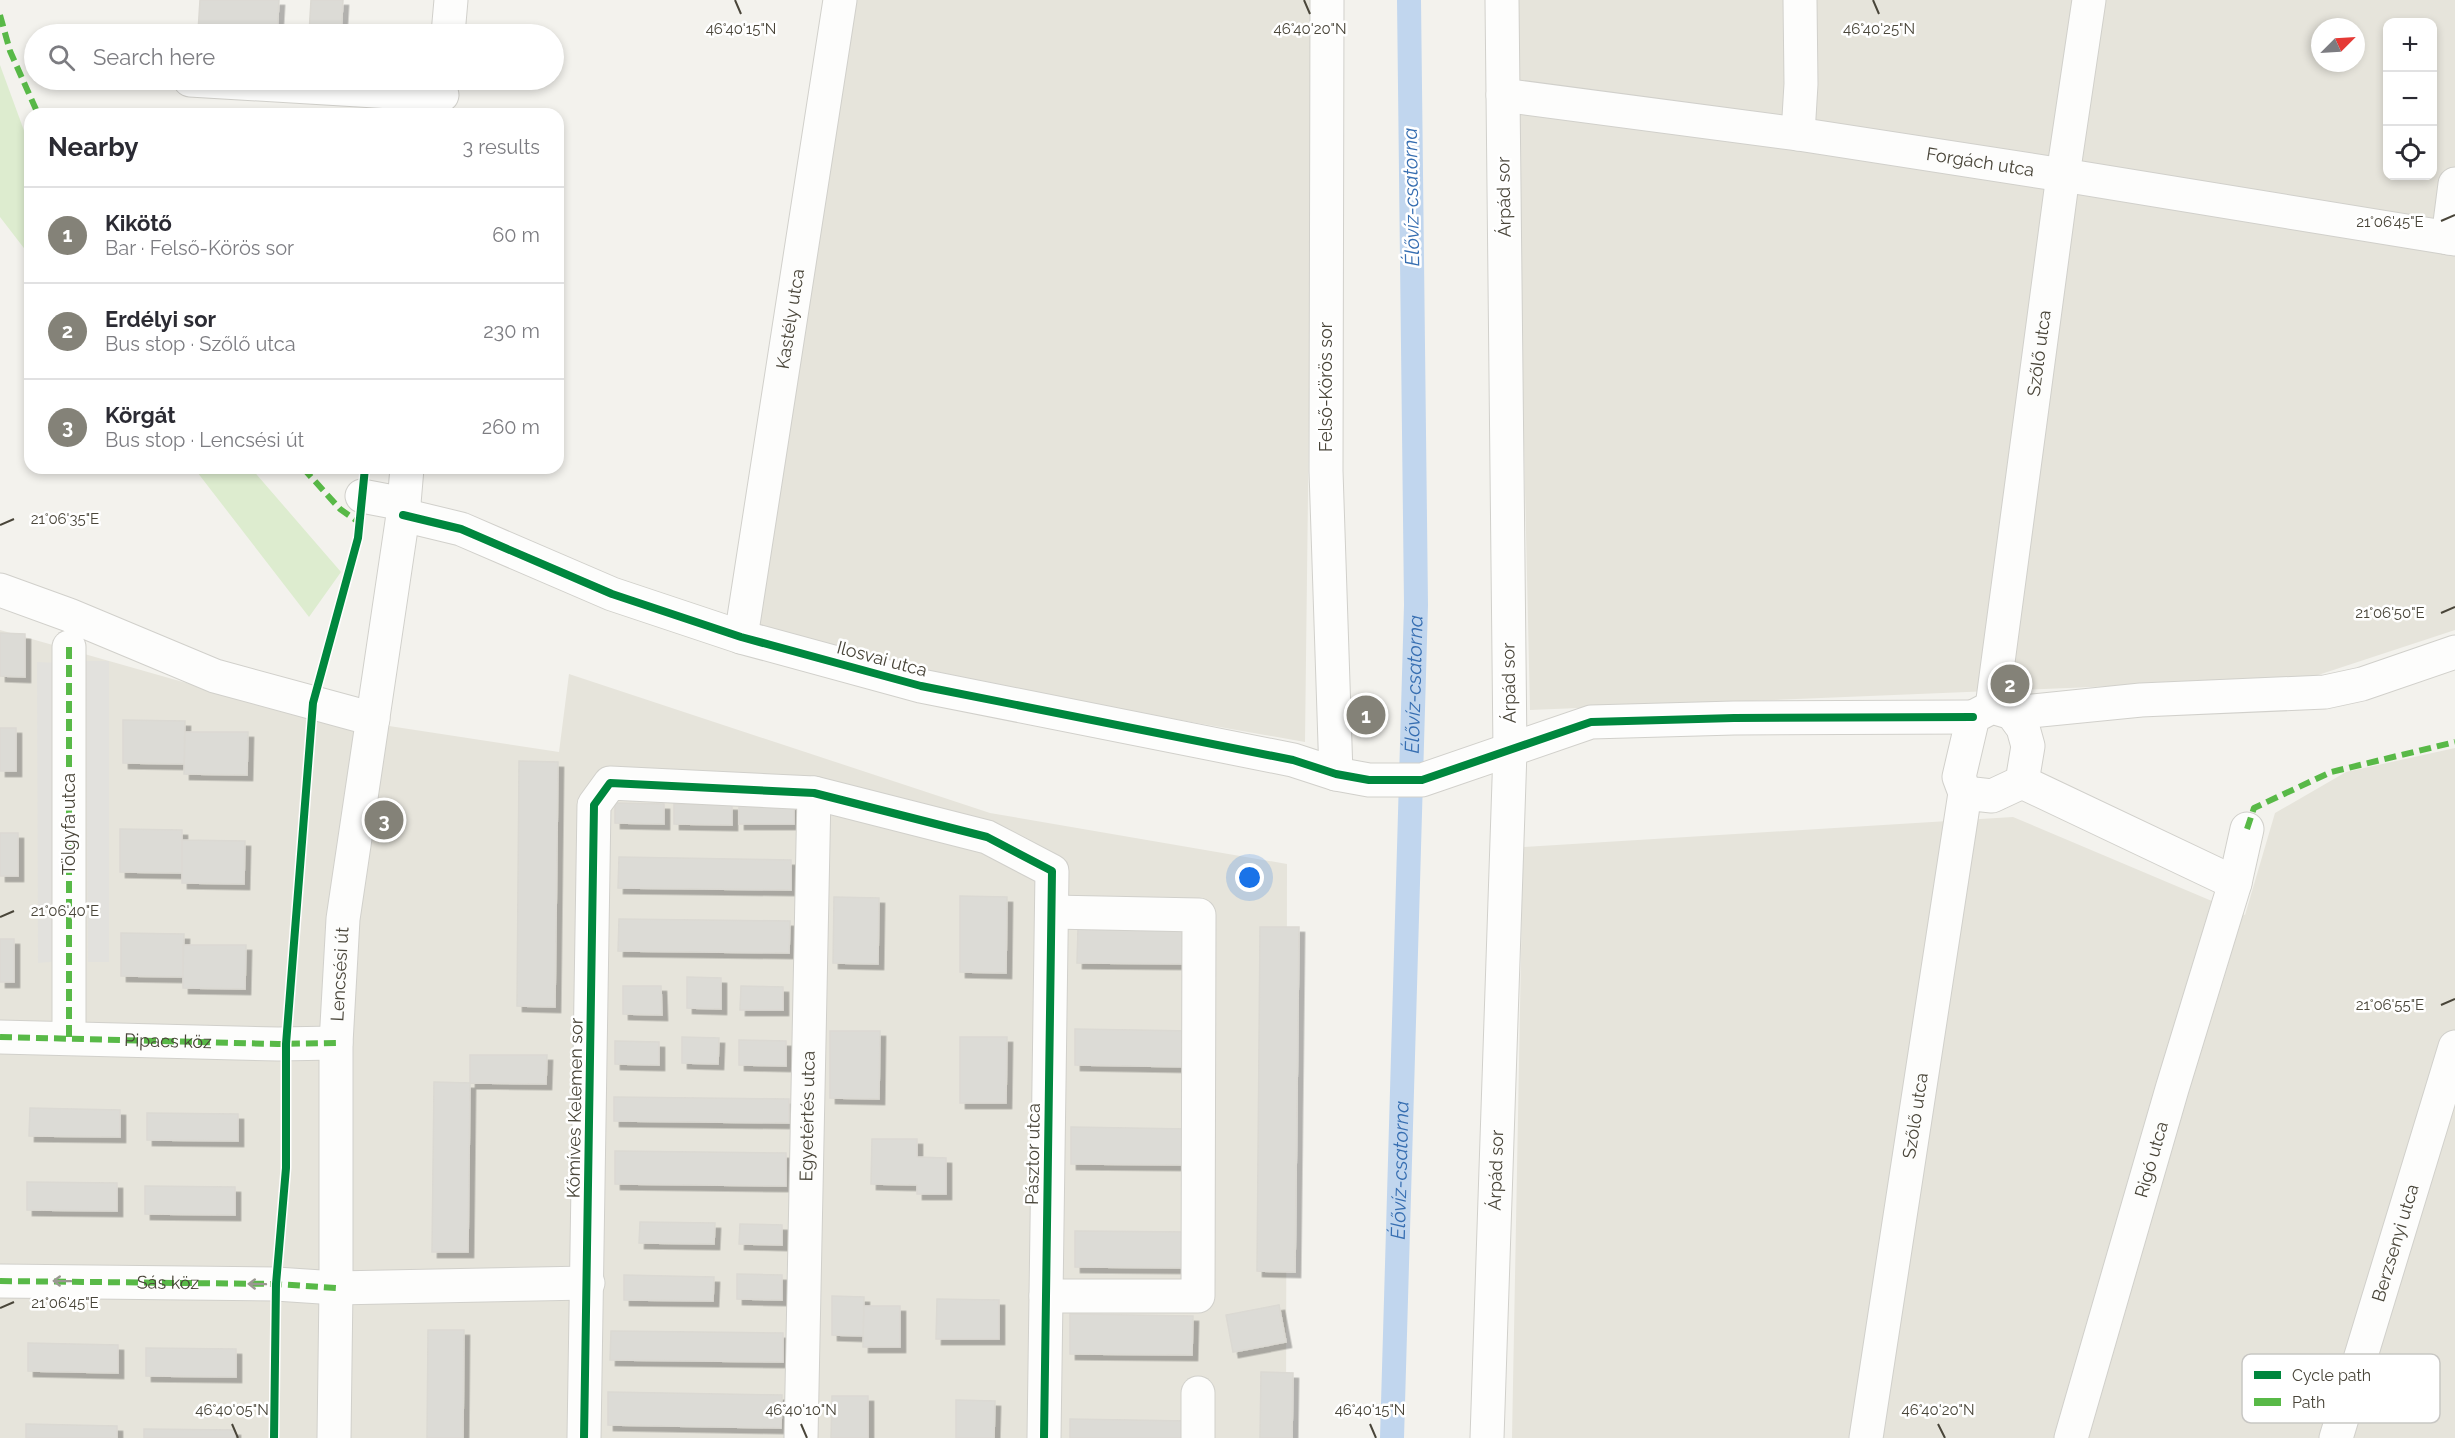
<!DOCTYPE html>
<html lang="en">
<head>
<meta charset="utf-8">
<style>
  body { margin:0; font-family:Raleway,sans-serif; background:#f2f2f3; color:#2b2b33 }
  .controls { position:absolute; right:18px; top:18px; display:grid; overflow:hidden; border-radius:12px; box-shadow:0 3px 9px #0003 }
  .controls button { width:54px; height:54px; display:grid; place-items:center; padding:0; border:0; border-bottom:2px solid #e1e1e2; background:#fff; color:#2b2b33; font:30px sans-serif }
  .compass { position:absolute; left:2311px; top:18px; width:54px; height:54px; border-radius:50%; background:#fff; box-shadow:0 3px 9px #0003; rotate:66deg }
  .you { position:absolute; left:1250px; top:878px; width:21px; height:21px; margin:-15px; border:4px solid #fff; border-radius:50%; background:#1a73e8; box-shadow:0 0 0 9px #1a73e833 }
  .badge { display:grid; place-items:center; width:39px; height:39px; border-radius:50%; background:#848278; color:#fff; font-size:20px; font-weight:700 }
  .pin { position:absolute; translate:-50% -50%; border:3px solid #fff; box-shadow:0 2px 6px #0006 }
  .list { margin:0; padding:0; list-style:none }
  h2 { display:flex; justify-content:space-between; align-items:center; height:78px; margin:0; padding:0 24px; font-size:26px }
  h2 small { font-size:20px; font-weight:400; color:#7c7c81 }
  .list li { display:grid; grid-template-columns:39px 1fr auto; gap:18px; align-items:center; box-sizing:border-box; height:96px; padding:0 24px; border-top:2px solid #e1e1e2 }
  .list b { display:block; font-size:22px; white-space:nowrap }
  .list p { margin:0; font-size:20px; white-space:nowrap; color:#7c7c81 }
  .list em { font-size:20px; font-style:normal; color:#7c7c81 }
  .icon { flex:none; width:33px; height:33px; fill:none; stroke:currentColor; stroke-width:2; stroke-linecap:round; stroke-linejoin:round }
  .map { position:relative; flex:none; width:2455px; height:1438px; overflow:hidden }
  .search { position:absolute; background:#fff; box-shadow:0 3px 9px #0003; left:24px; top:24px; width:540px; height:66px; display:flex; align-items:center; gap:15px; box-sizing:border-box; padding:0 21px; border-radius:33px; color:#7c7c81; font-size:22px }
  .panel { position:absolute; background:#fff; box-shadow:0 3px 9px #0003; left:24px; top:108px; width:540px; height:366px; border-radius:18px }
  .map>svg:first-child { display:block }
  .residential { fill:#e6e4db; fill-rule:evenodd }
  .green { fill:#ddeccf }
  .parking { fill:#e2e1dd }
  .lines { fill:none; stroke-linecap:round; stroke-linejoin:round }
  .canal { stroke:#c1d6ee; stroke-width:24 }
  .building { fill:#dcdbd6; stroke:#dbd9d3; stroke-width:1.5; filter:url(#shadow) }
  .minor-casing { stroke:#d1d0cb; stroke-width:35 }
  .minor { stroke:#fdfdfc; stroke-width:33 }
  .quiet { stroke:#58b947; stroke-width:6; stroke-dasharray:12 6; stroke-linecap:butt }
  .cycleway-casing { stroke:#fff; stroke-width:11 }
  .cycleway { stroke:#00873e; stroke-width:8 }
  .oneway { stroke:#9a9891 }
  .ticks { fill:none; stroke:#494539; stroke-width:2 }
  .labels { text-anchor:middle; stroke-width:5; stroke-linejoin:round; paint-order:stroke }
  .street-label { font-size:18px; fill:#494539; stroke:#fff }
  .water-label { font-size:20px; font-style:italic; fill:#366eb1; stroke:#fff }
  .key { fill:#fff; stroke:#c8c7c4; stroke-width:1.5 }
  .key-label { font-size:16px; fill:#494539 }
  .ticks-label { font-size:15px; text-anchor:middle; fill:#494539; stroke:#fff; stroke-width:5; stroke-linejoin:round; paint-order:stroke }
</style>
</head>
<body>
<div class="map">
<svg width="2455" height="1438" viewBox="0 0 2455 1438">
  <defs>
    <filter id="shadow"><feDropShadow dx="5.5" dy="5.5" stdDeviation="0" flood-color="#0004"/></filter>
  </defs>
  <rect width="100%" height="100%" fill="#f3f2ed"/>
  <!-- residential -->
  <path class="residential" d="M853,0H1314L1305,742L970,683L757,629Z
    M1514,0H2455V630L2309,678L1530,710ZM2388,22H2432V176H2388ZM2320,27H2356V63H2320Z
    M0,630L278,709L559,752L569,674L990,813L1287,864L1286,1438H0Z
    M2455,748V1438H1512L1523,847L2013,817L2245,915L2275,813L2346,772Z"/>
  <!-- green -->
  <path class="green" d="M0,65L30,147V256L0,217Z
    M194,468H251L341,572L309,617Z"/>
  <!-- parking -->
  <path class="parking" d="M86,661H109V962H88Z
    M37,662L58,663L60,961L38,963Z"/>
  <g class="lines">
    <!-- canal -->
    <path class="canal" id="s1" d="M1392,1438L1416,605L1409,0"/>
  </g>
  <!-- building -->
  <path class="building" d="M200,0H279L277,34L198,32Z
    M311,0H343L341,34H309Z
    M0,633L25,634V677L0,676Z
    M123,720L185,721L184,764L123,763Z
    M0,728H16V771H0Z
    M185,732H248L247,775L184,774Z
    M519,761L558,762L555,1007L517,1006Z
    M615,803L664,804V824L615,823Z
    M674,804L732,805V825L674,824Z
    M739,804L794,805V824H739Z
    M120,829L182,830V873L120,872Z
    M0,833H18V876H0Z
    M182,840L245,841L244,884L182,883Z
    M619,857L791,860V890L618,888Z
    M960,896L1007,897L1006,973L960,972Z
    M834,897L879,898L878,964L833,963Z
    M619,919L790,921L789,953L618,951Z
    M1078,927L1196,928V964L1077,963Z
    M1260,927H1299L1295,1272L1257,1271Z
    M121,933L184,934L183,977L121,976Z
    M0,939H14V982H0Z
    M183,945H246L245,989L183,988Z
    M687,977L721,978V1009L687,1008Z
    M623,986H661L662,1015L623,1014Z
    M741,986L783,987V1010H740Z
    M1075,1029L1194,1031L1193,1067L1075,1065Z
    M830,1031H880L879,1099L830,1098Z
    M682,1037L719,1038L718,1064L682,1063Z
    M960,1037H1007L1006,1103H960Z
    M739,1040L786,1041V1066L739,1065Z
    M615,1041L659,1042V1065L615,1064Z
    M470,1055H547L546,1084L470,1083Z
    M434,1082L470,1083L468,1252H432Z
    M614,1097L789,1099V1123L614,1121Z
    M30,1108L120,1110V1137L29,1136Z
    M147,1113L238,1114V1141L147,1140Z
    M1071,1127L1190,1129V1165L1071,1164Z
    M872,1139H917V1157L946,1158V1194H917V1185L871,1184Z
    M615,1151L786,1153V1186L615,1184Z
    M27,1182L117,1183V1211L27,1210Z
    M145,1186L235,1187V1215L145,1214Z
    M640,1222L715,1223L714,1244L639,1243Z
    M740,1224L782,1225V1245L739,1244Z
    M1075,1231L1194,1232V1268L1075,1267Z
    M737,1274L782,1275V1300L737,1299Z
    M624,1275L714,1277L713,1301L624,1300Z
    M832,1296L864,1297L863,1336L832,1335Z
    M937,1299L999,1300V1339H936Z
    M1279,1305L1286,1342L1233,1352L1226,1315Z
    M864,1306H900V1347H863Z
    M1070,1314L1193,1316L1192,1355L1070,1354Z
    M428,1330H464L463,1438H427Z
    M611,1331L783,1333V1362L610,1360Z
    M28,1343L118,1345V1373L28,1371Z
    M146,1348L236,1349V1377L146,1376Z
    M1261,1372L1293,1373L1292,1438H1260Z
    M608,1392L782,1395L781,1428L608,1425Z
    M832,1396H868V1438H831Z
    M956,1400L995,1401L994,1438H956Z
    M1070,1419L1189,1421V1438H1070Z
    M26,1424L117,1426V1438H26Z
    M144,1429L235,1430V1438H144Z"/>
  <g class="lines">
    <defs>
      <g id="minor">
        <path d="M1327,0L1326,471L1336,774"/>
        <path d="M448,34L451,0"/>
        <path d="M190,80L442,95"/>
        <path id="s2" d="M1503,95L1798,134L2063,175L2455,239"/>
        <path d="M1798,134L1801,84L1800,0"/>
        <path d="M2448,238L2455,184"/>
        <path d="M362,496L404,504"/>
        <path d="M403,515L461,529L612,594L741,637L921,686L1293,760L1336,774L1369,780H1422L1591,722L1734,718L1973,717"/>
        <path d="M0,590L69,615L215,676L373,719"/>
        <path id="s3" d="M741,637L840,0"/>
        <path d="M69,647V1038"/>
        <path id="s4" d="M1992,707L2063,175L2089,0"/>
        <path d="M2012,713L2141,700L2325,692L2362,684L2455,652"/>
        <path d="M2022,782L2235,883"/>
        <path d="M0,1037L278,1044L336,1043"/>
        <path id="s5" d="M0,1281L276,1284L336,1288L588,1283"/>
        <path d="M1046,1296H1198L1199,915L1052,912"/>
        <path id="s6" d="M334,1438L336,1288V1043L343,919L403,515L407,468"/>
        <path d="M584,1438L594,805L610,783L814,793L987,837L1052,871L1044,1438"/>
        <path id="s7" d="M801,1438L814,793"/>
        <path d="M1198,1438V1393"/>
        <path id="s8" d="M1487,1438L1510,751L1502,0"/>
        <path id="s9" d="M1866,1438L1965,793L1959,777L1973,717L1992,707L2012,713L2023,728L2028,746L2022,782L1992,796L1965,793"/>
        <path id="s10" d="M2071,1438L2172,1089L2235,883L2247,829"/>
        <path id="s11" d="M2336,1438L2455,1047"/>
      </g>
    </defs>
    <!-- minor casing -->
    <use href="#minor" class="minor-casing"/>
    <!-- minor -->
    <use href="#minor" class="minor"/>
    <!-- quiet -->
    <g class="quiet">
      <path d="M0,15L10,51L38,114"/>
      <path d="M303,468L340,509L360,523"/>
      <path d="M69,647V1038"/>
      <path d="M2247,829L2254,808L2331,772L2455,742"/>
      <path id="s12" d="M0,1037L278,1044L336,1043"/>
      <path d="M0,1281L276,1284L336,1288"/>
    </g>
    <defs>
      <path id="cycleway" d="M403,515L461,529L612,594L741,637L921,686L1293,760L1336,774L1369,780H1422L1591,722L1734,718L1973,717
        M274,1438L276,1284L286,1168V1044L313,703L358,538L365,468
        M584,1438L594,805L610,783L814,793L987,837L1052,871L1044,1438"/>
    </defs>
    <!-- cycleway casing -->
    <use href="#cycleway" class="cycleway-casing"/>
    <!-- cycleway -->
    <use href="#cycleway" class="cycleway"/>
  </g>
  <!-- one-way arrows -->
  <defs><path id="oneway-shaft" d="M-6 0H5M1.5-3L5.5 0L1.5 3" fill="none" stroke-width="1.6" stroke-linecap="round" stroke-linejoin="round" transform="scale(1.5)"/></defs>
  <g class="oneway">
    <use href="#oneway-shaft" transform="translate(62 1281) rotate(-179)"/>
    <use href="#oneway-shaft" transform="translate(257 1284) rotate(-179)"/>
  </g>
  <!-- ticks -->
  <path class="ticks" d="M735,0L741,14M1304,0L1310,14M1873,0L1879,14M2441,221L2455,215M0,525L14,519M2441,613L2455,607M0,917L14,911M2441,1005L2455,999M0,1308L14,1302M232,1424L238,1438M801,1424L807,1438M1370,1424L1376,1438M1938,1424L1945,1438"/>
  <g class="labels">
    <!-- street labels -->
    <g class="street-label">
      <text dy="6" stroke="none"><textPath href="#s2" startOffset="482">Forgách utca</textPath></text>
      <text transform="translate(1504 197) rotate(-91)" y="6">Árpád sor</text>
      <text dy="6" stroke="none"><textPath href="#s3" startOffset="322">Kastély utca</textPath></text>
      <text dy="6" stroke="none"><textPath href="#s4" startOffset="357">Szőlő utca</textPath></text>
      <text transform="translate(1326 387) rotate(-90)" y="6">Felső-Körös sor</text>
      <text transform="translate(882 659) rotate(15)" y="6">Ilosvai utca</text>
      <text transform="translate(1509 683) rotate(-91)" y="6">Árpád sor</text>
      <text transform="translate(69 824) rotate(-90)" y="6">Tölgyfa utca</text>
      <text dy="6" stroke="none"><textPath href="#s6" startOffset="464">Lencsési út</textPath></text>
      <text dy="6" stroke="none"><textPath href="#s12" startOffset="168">Pipacs köz</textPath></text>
      <text transform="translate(575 1108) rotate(-89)" y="6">Kőmíves Kelemen sor</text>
      <text dy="6" stroke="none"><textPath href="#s7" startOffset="322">Egyetértés utca</textPath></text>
      <text dy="6" stroke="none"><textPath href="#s9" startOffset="326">Szőlő utca</textPath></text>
      <text transform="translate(1033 1154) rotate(-89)" y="6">Pásztor utca</text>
      <text dy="6" stroke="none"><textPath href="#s10" startOffset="290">Rigó utca</textPath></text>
      <text dy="6" stroke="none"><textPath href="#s8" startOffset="268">Árpád sor</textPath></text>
      <text dy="6" stroke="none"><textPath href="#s11" startOffset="204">Berzsenyi utca</textPath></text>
      <text dy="6" stroke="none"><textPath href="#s5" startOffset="168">Sás köz</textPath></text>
    </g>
    <!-- water labels -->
    <g class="water-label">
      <text transform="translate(1411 197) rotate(-91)" y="7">Élővíz-csatorna</text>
      <text dy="7" stroke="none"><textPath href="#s1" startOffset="754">Élővíz-csatorna</textPath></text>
      <text dy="7" stroke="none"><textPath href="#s1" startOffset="268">Élővíz-csatorna</textPath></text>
    </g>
  </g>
  <!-- legend -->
  <rect x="2242" y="1354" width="198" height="69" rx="9" class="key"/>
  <rect x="2254" y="1371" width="27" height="8" fill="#00873e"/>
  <rect x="2254" y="1398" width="27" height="8" fill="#58b947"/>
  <g class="key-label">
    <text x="2292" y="1381">Cycle path</text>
    <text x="2292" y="1408">Path</text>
  </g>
  <g class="ticks-label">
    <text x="741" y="34">46°40'15"N</text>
    <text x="1310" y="34">46°40'20"N</text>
    <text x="1879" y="34">46°40'25"N</text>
    <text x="2390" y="227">21°06'45"E</text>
    <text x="65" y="524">21°06'35"E</text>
    <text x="2390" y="618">21°06'50"E</text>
    <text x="65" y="916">21°06'40"E</text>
    <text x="2390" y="1010">21°06'55"E</text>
    <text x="65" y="1308">21°06'45"E</text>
    <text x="232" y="1415">46°40'05"N</text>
    <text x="801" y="1415">46°40'10"N</text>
    <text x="1370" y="1415">46°40'15"N</text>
    <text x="1938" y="1415">46°40'20"N</text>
  </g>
</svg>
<div class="controls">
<button>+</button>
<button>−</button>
<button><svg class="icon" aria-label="locate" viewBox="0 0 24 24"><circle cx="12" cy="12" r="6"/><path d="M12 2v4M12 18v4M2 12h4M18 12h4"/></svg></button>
</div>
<svg class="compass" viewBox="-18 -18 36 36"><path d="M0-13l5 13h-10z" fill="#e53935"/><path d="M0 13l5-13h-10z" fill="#7c7c81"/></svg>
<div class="you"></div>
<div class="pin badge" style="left:1366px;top:715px">1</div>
<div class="pin badge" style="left:2010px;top:684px">2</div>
<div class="pin badge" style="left:384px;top:820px">3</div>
<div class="search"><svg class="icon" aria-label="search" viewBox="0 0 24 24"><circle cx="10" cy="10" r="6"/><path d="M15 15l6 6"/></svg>Search here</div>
<section class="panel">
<h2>Nearby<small>3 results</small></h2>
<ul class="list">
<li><span class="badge">1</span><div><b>Kikötő</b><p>Bar · Felső-Körös sor</p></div><em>60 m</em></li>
<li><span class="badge">2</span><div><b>Erdélyi sor</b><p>Bus stop · Szőlő utca</p></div><em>230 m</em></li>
<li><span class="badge">3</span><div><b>Körgát</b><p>Bus stop · Lencsési út</p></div><em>260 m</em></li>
</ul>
</section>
</div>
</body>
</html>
